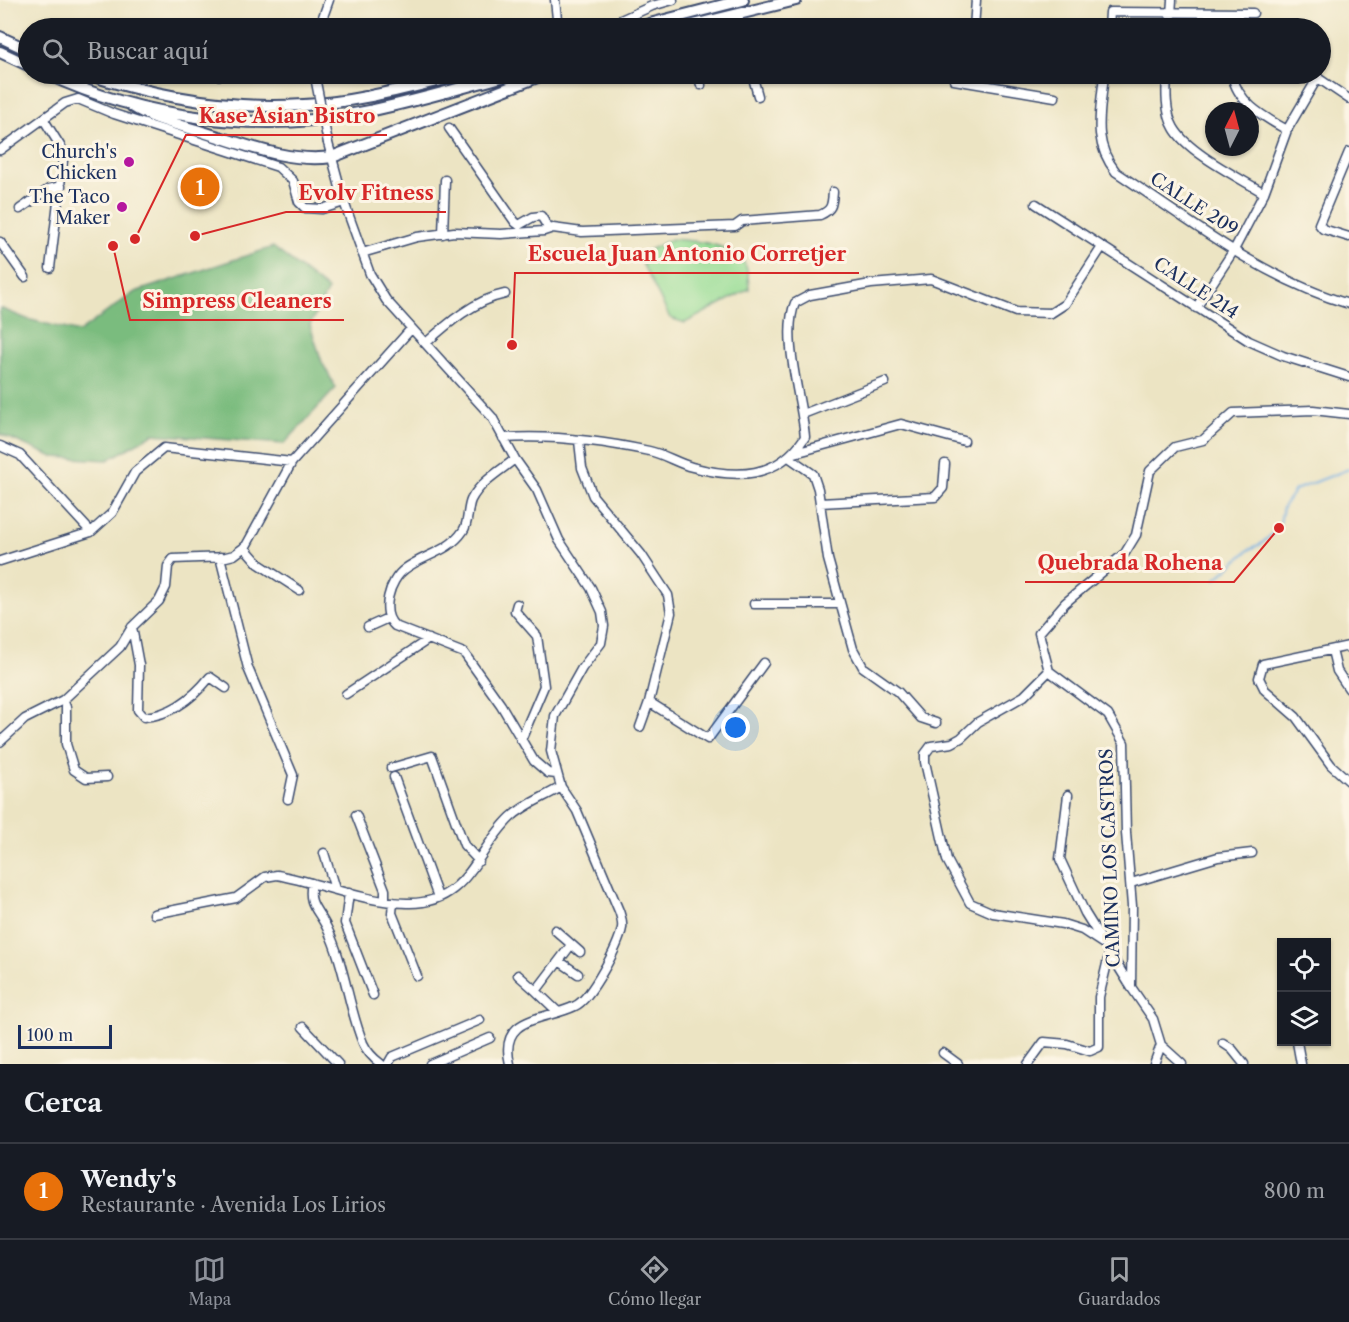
<!DOCTYPE html>
<html lang="es">
<head>
<meta charset="utf-8">
<style>
  body { margin:0; font-family:"Libre Caslon Text",serif; background:#20242c; color:#f1f3f6 }
  .controls { position:absolute; right:18px; bottom:18px; display:grid; overflow:hidden; border-radius:0px; box-shadow:0 2px 4px #0004 }
  .controls button { width:54px; height:54px; display:grid; place-items:center; padding:0; border:0; border-bottom:2px solid #363941; background:#171b24; color:#f1f3f6; font:30px sans-serif }
  .compass { position:absolute; left:1205px; top:102px; width:54px; height:54px; border-radius:50%; background:#171b24; box-shadow:0 2px 4px #0004; rotate:6deg }
  .scale { position:absolute; left:18px; bottom:15px; width:94px; box-sizing:border-box; padding-left:6px; border:3px solid #1b2f5e; border-top:0; font-size:16px; line-height:21px; white-space:nowrap; color:#1b2f5e; -webkit-text-stroke:4px #fcf5e5; paint-order:stroke }
  .you { position:absolute; left:736px; top:728px; width:21px; height:21px; margin:-15px; border:4px solid #fff; border-radius:50%; background:#1a73e8; box-shadow:0 0 0 9px #1a73e833 }
  .badge { display:grid; place-items:center; width:39px; height:39px; border-radius:50%; background:#8c9099; color:#fff; font-size:20px; font-weight:700 }
  .pin { position:absolute; translate:-50% -50%; border:3px solid #fff; box-shadow:0 2px 6px #0006 }
  .list { margin:0; padding:0; list-style:none }
  h2 { display:flex; justify-content:space-between; align-items:center; height:78px; margin:0; padding:0 24px; font-size:26px }
  h2 small { font-size:20px; font-weight:400; color:#9ea1a6 }
  .list li { display:grid; grid-template-columns:39px 1fr auto; gap:18px; align-items:center; box-sizing:border-box; height:96px; padding:0 24px; border-top:2px solid #363941 }
  .list b { display:block; font-size:22px; white-space:nowrap }
  .list p { margin:0; font-size:20px; white-space:nowrap; color:#9ea1a6 }
  .list em { font-size:20px; font-style:normal; color:#9ea1a6 }
  .icon { flex:none; width:33px; height:33px; fill:none; stroke:currentColor; stroke-width:2; stroke-linecap:round; stroke-linejoin:round }
  .map { position:relative; flex:none; width:1349px; height:1064px; overflow:hidden }
  .search { position:absolute; background:#171b24; box-shadow:0 2px 4px #0004; left:18px; right:18px; top:18px; height:66px; display:flex; align-items:center; gap:15px; box-sizing:border-box; padding:0 21px; border-radius:33px; color:#9ea1a6; font-size:22px }
  .sheet { height:174px; background:#171b24 }
  nav { display:flex; justify-content:space-around; align-items:center; box-sizing:border-box; height:84px; border-top:2px solid #363941; background:#171b24; font-size:16px; color:#9ea1a6 }
  nav a { display:grid; justify-items:center; gap:3px }
  nav .on { color:#8c9099 }
  .map>svg:first-child { display:block }
  .green { fill:#98dd95; stroke:#5a867a; stroke-width:1.5 }
  .forest { fill:#7abc7e; stroke:#4a766e; stroke-width:1.5 }
  .lines { fill:none; stroke-linecap:round; stroke-linejoin:round }
  .stream { stroke:#71aee3; stroke-width:2 }
  .minor-casing { stroke:#3a4a6d; stroke-width:11 }
  .major-casing { stroke:#3a4a6d; stroke-width:14 }
  .minor { stroke:#fff; stroke-width:8 }
  .major { stroke:#fff; stroke-width:10 }
  .minor-bridge-casing { stroke:#3a4a6d; stroke-width:11; stroke-linecap:butt }
  .minor-bridge { stroke:#fff; stroke-width:8 }
  .poi-dot { fill:#b5179e; stroke:#fcf5e5; stroke-width:2 }
  .labels { text-anchor:middle; stroke-width:6; stroke-linejoin:round; paint-order:stroke }
  .poi-label { font-size:18px; fill:#1b2f5e; stroke:#fcf5e5; text-anchor:end }
  .street-label { font-size:18px; fill:#1b2f5e; stroke:#fcf5e5 }
  .leader { fill:none; stroke:#d62828; stroke-width:2 }
  .callout-dot { fill:#d62828; stroke:#fcf5e5; stroke-width:2 }
  .callout-label { font-size:20px; text-anchor:middle; font-weight:bold; fill:#d62828; stroke:#fcf5e5; stroke-width:6; stroke-linejoin:round; paint-order:stroke }
</style>
</head>
<body>
<div class="map">
<svg width="1349" height="1064" viewBox="0 0 1349 1064">
  <rect width="100%" height="100%" fill="#fcf5e5"/>
  <filter id="ink" filterUnits="userSpaceOnUse"><feTurbulence type="fractalNoise" baseFrequency=".0167" numOctaves="2"/><feDisplacementMap in="SourceGraphic" scale="12" xChannelSelector="R" yChannelSelector="G"/><feConvolveMatrix kernelMatrix="1 2 1 2 8 2 1 2 1" color-interpolation-filters="sRGB"/></filter>
  <filter id="wash" filterUnits="userSpaceOnUse"><feTurbulence type="fractalNoise" baseFrequency=".008" numOctaves="4" result="noise"/><feDisplacementMap in="SourceGraphic" scale="24" xChannelSelector="R" yChannelSelector="G"/><feGaussianBlur stdDeviation="1.35" result="paint"/><feColorMatrix in="noise" values="0 0 0 0 0 0 0 0 0 0 0 0 0 0 0 0 0 1.4 0 .05"/><feComposite in="paint" operator="in"/></filter>
  <g filter="url(#wash)">
    <rect width="100%" height="100%" fill="#ece4c3"/>
    <!-- green -->
    <path class="green" d="M672,239C694,241 722,242 740,258C749,265 748,279 749,289L685,323L670,318L638,255Z"/>
    <!-- forest -->
    <path class="forest" d="M273,247L328,290L310,325L322,362L336,388L284,444L153,434L108,460L53,457L0,434V308L27,319L79,332L135,292Z"/>
    <g class="lines">
      <!-- stream -->
      <path class="stream" d="M1216,579L1250,549L1261,544L1279,528L1283,507L1295,490L1349,469"/>
    </g>
  </g>
  <g filter="url(#ink)">
    <g class="lines">
      <defs>
        <path id="minor" d="M555,0L558,28
          M737,14L740,28
          M319,28L329,0
          M603,28L652,6L673,0
          M974,28L976,0
          M1109,28L1110,12L1253,13
          M1170,28L1172,0
          M1235,28L1237,14
          M698,74L701,85
          M752,74L758,96
          M1104,74C1101,111 1091,141 1116,172C1190,221 1263,279 1349,304
          M1167,74C1166,90 1165,113 1174,128C1188,153 1240,178 1264,193
          M1232,74C1237,103 1264,117 1287,130
          M1312,74L1349,99
          M954,80L1055,97
          M44,120L64,152L50,268
          M449,128L515,222L519,225L533,217L541,216L549,229
          M328,143L344,202L370,274L386,300L492,417L515,459L537,490L559,540L591,588L602,612L604,626L601,643L582,668L555,716L551,751L561,787L577,811L619,911C621,917 623,921 622,928C619,945 591,999 575,1006C545,1021 498,1015 510,1064
          M0,150L65,103L78,99L114,114L278,167L293,181L299,202L305,208L322,209L344,202
          M1349,152L1319,224L1323,229L1349,237
          M1036,204L1249,341L1283,356L1349,377
          M20,209L49,189L61,186
          M443,234L445,180
          M0,242L25,277
          M362,253L417,237L454,232L501,234L544,231L553,228L582,232L735,226L742,221L820,215C832,210 832,205 833,192
          M1196,308L1234,250L1264,193L1287,130L1318,77
          M426,343C448,323 475,300 505,294
          M803,414L885,382
          M503,438C550,435 603,441 649,451C664,454 677,463 692,467C737,479 777,479 805,437C802,400 781,337 795,303L810,295L871,284L931,279L1016,312L1051,313L1065,304L1102,247
          M579,441L582,468L593,496L641,554L668,595L671,613L649,702L640,727
          M0,446L20,455L91,532
          M795,453L901,424L964,441
          M790,458L813,474L818,489L828,559L853,649L863,667L898,692L921,718L936,723
          M515,459C500,471 480,482 471,500C467,509 469,523 463,531C449,552 423,555 405,569C389,580 380,613 395,626L464,653L501,705L534,761L548,773L556,774
          M820,503L935,497L943,488L945,464
          M244,547L259,564L299,590
          M220,557L248,668L293,775L288,799
          M0,561L91,532L112,513L135,472L164,448L292,462
          M517,604L515,611L537,636L544,686L521,740
          M754,604H840
          M132,627L139,665L138,710L144,717C171,715 193,698 210,677L226,688
          M368,627L388,618
          M1349,646L1263,664L1259,678L1265,690L1296,717L1331,765L1349,781
          M1332,650L1337,671L1349,689
          M1049,671L1024,696L978,722L961,738L952,743L931,746L925,754V762L947,860L970,903L993,913L1063,924L1082,930L1108,947
          M346,694L429,639
          M63,700L66,707V744L74,770L86,778L107,777
          M649,702L708,739L764,663
          M0,742L25,719L63,700L120,647L132,627L159,601L166,587L168,566L173,559L226,557L234,555L246,546L292,462L411,329
          M391,768L432,756L464,845L479,861
          M394,777L438,897
          M1068,795L1060,859L1085,913L1131,987
          M356,815L385,890V901
          M324,853L335,889
          M312,883C307,905 318,909 327,928C345,965 348,1006 363,1043C367,1052 373,1058 381,1064
          M1131,883L1218,857L1252,853
          M349,893L345,923L373,995
          M393,902L392,913L417,976
          M154,914L236,898L265,877L277,875C321,883 362,902 407,903C468,905 475,851 511,817C525,804 545,797 561,787
          M555,930L580,952
          M559,961L578,974
          M518,975L536,991
          M557,1011L536,991L571,945
          M303,1027L338,1064
          M1297,1042L1301,1064
          M1223,1043L1232,1049L1244,1064
          M1161,1045L1182,1064
          M943,1053L958,1064
          M388,1064L392,1057L480,1020
          M430,1064L490,1038
          M1028,1064L1044,1042L1067,1044L1090,1051L1099,1047V997L1110,951
          M1154,1064L1161,1045L1153,1019L1131,987L1132,906L1126,833L1124,743L1108,715L1049,671L1039,633L1065,603L1125,553L1136,535L1150,471L1175,447L1203,440L1233,413L1313,410L1349,414"/>
        <path id="major" d="M634,28L743,0
          M681,28L796,0
          M0,37L28,50
          M0,52L28,65
          M47,74C139,117 259,134 359,113C411,103 462,87 513,74
          M87,74C157,97 229,110 304,105C359,102 413,86 466,74
          M177,74H242
          M132,106C154,120 181,125 206,133C246,145 289,163 332,157L545,74"/>
      </defs>
      <!-- minor casing -->
      <use href="#minor" class="minor-casing"/>
      <!-- major casing -->
      <use href="#major" class="major-casing"/>
      <!-- minor -->
      <use href="#minor" class="minor"/>
      <!-- major -->
      <use href="#major" class="major"/>
      <defs>
        <path id="minor-bridge" d="M315,77L328,143"/>
      </defs>
      <!-- minor-bridge casing -->
      <use href="#minor-bridge" class="minor-bridge-casing"/>
      <!-- minor-bridge -->
      <use href="#minor-bridge" class="minor-bridge"/>
    </g>
  </g>
  <!-- markers -->
  <g class="poi-dot">
    <circle cx="129" cy="162" r="6"/>
    <circle cx="122" cy="207" r="6"/>
  </g>
  <g class="labels">
    <!-- poi labels -->
    <g class="poi-label">
      <text x="117" y="158">Church's<tspan x="117" dy="21">Chicken</tspan></text>
      <text x="110" y="203">The Taco<tspan x="110" dy="21">Maker</tspan></text>
    </g>
    <!-- street labels -->
    <g class="street-label">
      <text transform="translate(1194 204) rotate(33)" y="6">CALLE 209</text>
      <text transform="translate(1196 288) rotate(33)" y="6">CALLE 214</text>
      <text transform="translate(1110 858) rotate(-92)" y="6">CAMINO LOS CASTROS</text>
    </g>
  </g>
  <!-- callouts -->
  <path class="leader" d="M135 239L186 135H387M195 236L286 212H446M512 345L515 273H859M113 246L130 320H344M1279 528L1234 582H1025"/>
  <g class="callout-dot">
    <circle cx="135" cy="239" r="6"/>
    <circle cx="195" cy="236" r="6"/>
    <circle cx="512" cy="345" r="6"/>
    <circle cx="113" cy="246" r="6"/>
    <circle cx="1279" cy="528" r="6"/>
  </g>
  <g class="callout-label">
    <text x="287" y="123">Kase Asian Bistro</text>
    <text x="366" y="200">Evolv Fitness</text>
    <text x="687" y="261">Escuela Juan Antonio Corretjer</text>
    <text x="237" y="308">Simpress Cleaners</text>
    <text x="1130" y="570">Quebrada Rohena</text>
  </g>
</svg>
<div class="controls">
<button><svg class="icon" aria-label="locate" viewBox="0 0 24 24"><circle cx="12" cy="12" r="6"/><path d="M12 2v4M12 18v4M2 12h4M18 12h4"/></svg></button>
<button><svg class="icon" aria-label="layers" viewBox="0 0 24 24"><path d="M12 4l9 5-9 5-9-5zM3 14l9 5 9-5"/></svg></button>
</div>
<svg class="compass" viewBox="-18 -18 36 36"><path d="M0-13l5 13h-10z" fill="#e53935"/><path d="M0 13l5-13h-10z" fill="#9ea1a6"/></svg>
<div class="scale">100 m</div>
<div class="you"></div>
<div class="pin badge" style="left:200px;top:187px;background:#e8710a">1</div>
<div class="search"><svg class="icon" aria-label="search" viewBox="0 0 24 24"><circle cx="10" cy="10" r="6"/><path d="M15 15l6 6"/></svg>Buscar aquí</div>
</div>
<section class="sheet">
<h2>Cerca<small></small></h2>
<ul class="list">
<li><span class="badge" style="background:#e8710a">1</span><div><b>Wendy's</b><p>Restaurante · Avenida Los Lirios</p></div><em>800 m</em></li>
</ul>
</section>
<nav>
<a class="on"><svg class="icon" aria-label="map" viewBox="0 0 24 24"><path d="M3 6l6-2 6 2 6-2v14l-6 2-6-2-6 2zM9 4v14M15 6v14"/></svg>Mapa</a>
<a><svg class="icon" aria-label="directions" viewBox="0 0 24 24"><path d="M12 3l9 9-9 9-9-9zM9 14v-3h6M13 9l2 2-2 2"/></svg>Cómo llegar</a>
<a><svg class="icon" aria-label="saved" viewBox="0 0 24 24"><path d="M7 4h10v16l-5-4-5 4z"/></svg>Guardados</a>
</nav>
</body>
</html>
